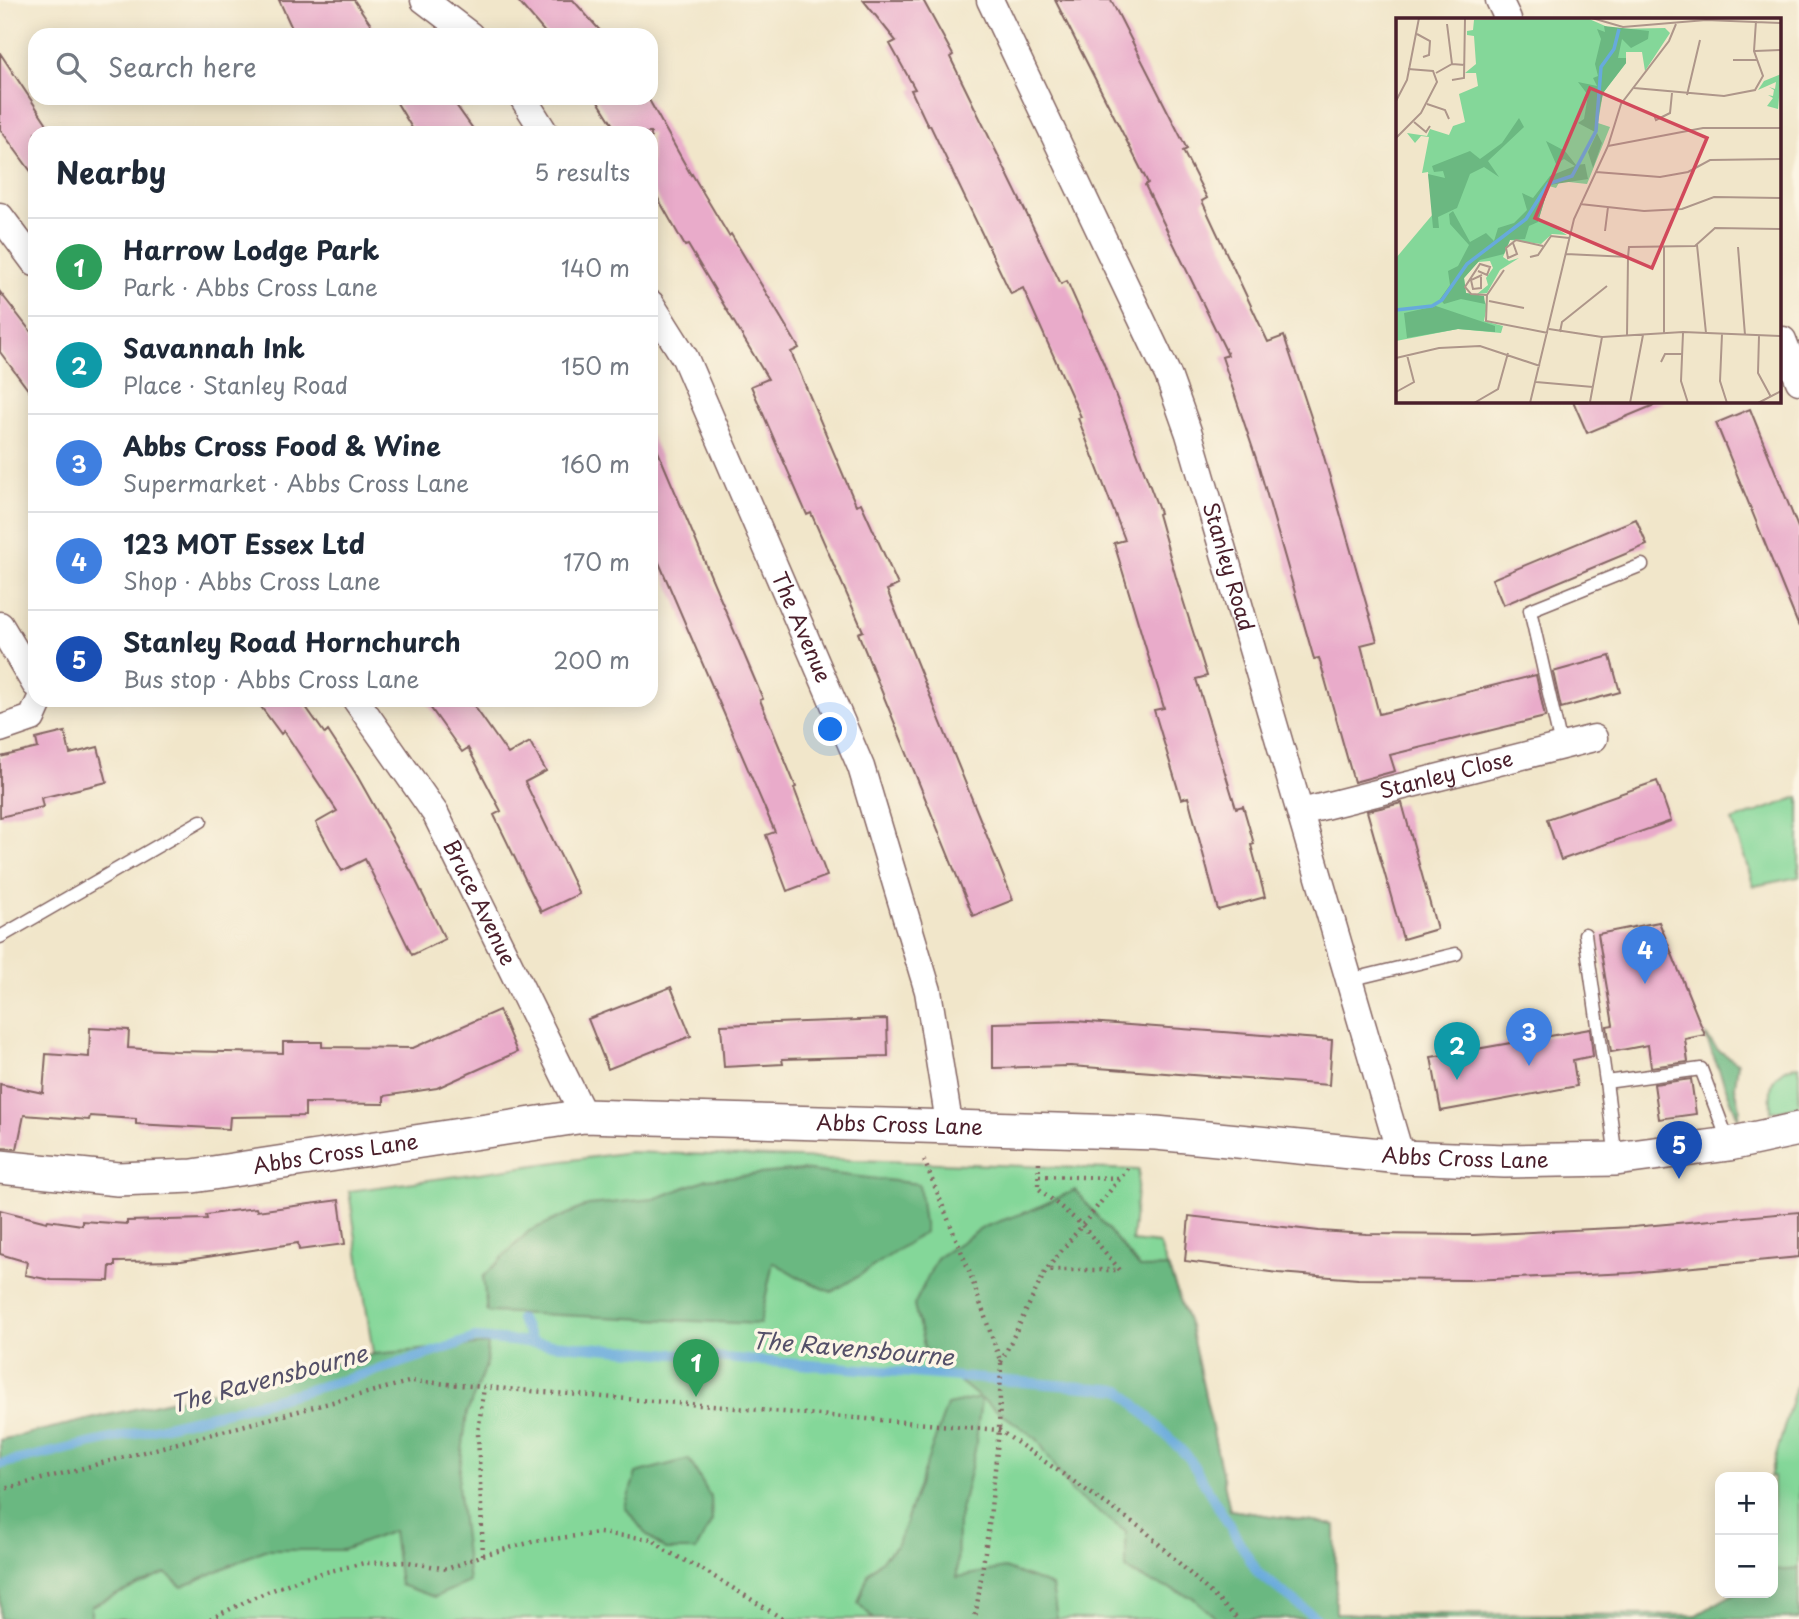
<!DOCTYPE html>
<html lang="en">
<head>
<meta charset="utf-8">
<style>
  body { margin:0; font-family:"Playpen Sans",sans-serif; background:#f2f2f3; color:#1f2937 }
  .controls { position:absolute; right:21px; bottom:21px; display:grid; overflow:hidden; border-radius:14px; box-shadow:0 4px 18px #0003 }
  .controls button { width:63px; height:63px; display:grid; place-items:center; padding:0; border:0; border-bottom:2px solid #e0e1e3; background:#fff; color:#1f2937; font:35px sans-serif }
  .you { position:absolute; left:831px; top:730px; width:24px; height:24px; margin:-18px; border:5px solid #fff; border-radius:50%; background:#1a73e8; box-shadow:0 0 0 10px #1a73e833 }
  .badge { display:grid; place-items:center; width:46px; height:46px; border-radius:50%; background:#d1495b; color:#fff; font-size:23px; font-weight:700 }
  .pin { position:absolute; translate:-50% -58px; filter:drop-shadow(0 2px 4px #0008) }
  .pin::after { content:''; position:absolute; top:37px; width:24px; height:21px; background:inherit; clip-path:polygon(0 0,100% 0,50% 100%) }
  .list { margin:0; padding:0; list-style:none }
  h2 { display:flex; justify-content:space-between; align-items:center; height:91px; margin:0; padding:0 28px; font-size:30px }
  h2 small { font-size:23px; font-weight:400; color:#747a83 }
  .list li { display:grid; grid-template-columns:46px 1fr auto; gap:21px; align-items:center; box-sizing:border-box; height:98px; padding:0 28px; border-top:2px solid #e0e1e3 }
  .list b { display:block; font-size:26px; white-space:nowrap }
  .list p { margin:0; font-size:23px; white-space:nowrap; color:#747a83 }
  .list em { font-size:23px; font-style:normal; color:#747a83 }
  .icon { flex:none; width:38px; height:38px; fill:none; stroke:currentColor; stroke-width:2; stroke-linecap:round; stroke-linejoin:round }
  .map { position:relative; flex:none; width:1799px; height:1619px; overflow:hidden }
  .search { position:absolute; background:#fff; box-shadow:0 4px 18px #0003; left:28px; top:28px; width:630px; height:77px; display:flex; align-items:center; gap:18px; box-sizing:border-box; padding:0 24px; border-radius:21px; color:#747a83; font-size:26px }
  .panel { position:absolute; background:#fff; box-shadow:0 4px 18px #0003; left:28px; top:126px; width:630px; height:581px; border-radius:21px }
  .map>svg:first-child { display:block }
  .green { fill:#84d799; stroke:#677b62; stroke-width:2 }
  .forest { fill:#6bb881; stroke:#5a6c56; stroke-width:2 }
  .lines { fill:none; stroke-linecap:round; stroke-linejoin:round }
  .stream { stroke:#67aadc; stroke-width:10 }
  .building { fill:#e9abca }
  .service-casing { stroke:#846563; stroke-width:15 }
  .minor-casing { stroke:#846563; stroke-width:29 }
  .tertiary-casing { stroke:#846563; stroke-width:36 }
  .path { stroke:#846563; stroke-width:4.5; stroke-dasharray:2 5; stroke-linecap:butt }
  .service { stroke:#fff; stroke-width:12 }
  .minor { stroke:#fff; stroke-width:26 }
  .tertiary { stroke:#fff; stroke-width:33 }
  .labels { text-anchor:middle; stroke-width:7; stroke-linejoin:round; paint-order:stroke }
  .street-label { font-size:21px; fill:#4a1f2b; stroke:#fcf5e5 }
  .water-label { font-size:23px; font-style:italic; fill:#545069; stroke:#fcf5e5 }
  .inset-river { fill:none; stroke:#67aadc; stroke-width:3.5 }
  .inset-road { fill:none; stroke:#ae968a; stroke-width:2 }
  .view { fill:#d1495b; fill-opacity:0.15; stroke:#d1495b; stroke-width:3.5 }
  .inset-edge { fill:none; stroke:#4a1f2b; stroke-width:3.5 }
</style>
</head>
<body>
<div class="map">
<svg width="1799" height="1619" viewBox="0 0 1799 1619">
  <rect width="100%" height="100%" fill="#fcf5e5"/>
  <filter id="ink" filterUnits="userSpaceOnUse"><feTurbulence type="fractalNoise" baseFrequency=".0143" numOctaves="2"/><feDisplacementMap in="SourceGraphic" scale="14" xChannelSelector="R" yChannelSelector="G"/><feConvolveMatrix kernelMatrix="1 2 1 2 8 2 1 2 1" color-interpolation-filters="sRGB"/></filter>
  <filter id="wash" filterUnits="userSpaceOnUse"><feTurbulence type="fractalNoise" baseFrequency=".00686" numOctaves="4" result="noise"/><feDisplacementMap in="SourceGraphic" scale="28" xChannelSelector="R" yChannelSelector="G"/><feGaussianBlur stdDeviation="1.57" result="paint"/><feColorMatrix in="noise" values="0 0 0 0 0 0 0 0 0 0 0 0 0 0 0 0 0 1.4 0 .05"/><feComposite in="paint" operator="in"/></filter>
  <g filter="url(#wash)">
    <rect width="100%" height="100%" fill="#f1e6ca"/>
    <!-- green -->
    <path class="green" d="M1799,797V877L1754,886L1732,821Z
      M1799,1065V1106L1771,1112C1770,1085 1769,1071 1799,1065Z
      M629,1152L1139,1170L1132,1241L1159,1244L1190,1327L1230,1510L1335,1525L1336,1614L1697,1615L1735,1593H1773V1477H1770L1799,1375V1619H0V1440L373,1354L349,1191Z"/>
    <!-- forest -->
    <path class="forest" d="M1705,1035L1718,1050L1738,1063L1735,1087L1740,1108L1738,1118Z
      M801,1170L919,1184L925,1232C893,1252 864,1275 831,1292L800,1278L773,1262L760,1324L487,1312L483,1277L529,1231L588,1205L654,1199L707,1179Z
      M1075,1190L1140,1268L1168,1267L1190,1327L1230,1510L1335,1525L1336,1614L1697,1615L1735,1593H1773V1570L1799,1568V1619H1213L1214,1616L1192,1597L1148,1581L1126,1569V1532L1072,1492L1037,1439L981,1399L975,1450L958,1523L957,1577L1005,1568L1052,1586L1057,1619H874L858,1603L869,1572L898,1544L947,1405L980,1398L926,1354L914,1305L937,1258L984,1227L1034,1209Z
      M488,1344L486,1366L467,1413L458,1485L469,1582L435,1597L400,1585L393,1531L343,1550H264L182,1587L166,1573L91,1606V1619H0V1440L374,1354Z
      M689,1459L711,1498L712,1521L696,1550H665L645,1533L625,1507L636,1473Z"/>
    <g class="lines">
      <!-- stream -->
      <path class="stream" d="M520,1319L533,1342
        M0,1464C160,1428 320,1393 475,1338L1121,1390L1189,1458L1258,1573L1317,1619"/>
    </g>
    <g id="blocks">
      <!-- building -->
      <path class="building" d="M279,0H354L378,35H295Z
        M517,0H573L604,35H547Z
        M863,0H923L953,55L950,57L1061,284L1067,281L1103,362L1160,513L1158,514L1177,581L1207,676L1196,679L1236,808L1243,806L1254,844L1251,845L1265,897L1218,910L1188,797L1181,799L1154,710L1164,708L1114,543L1125,540L1078,418L1081,417L1023,288L1011,294L930,125L928,126L911,90L915,89L890,44L896,41Z
        M1055,0H1111L1187,149L1183,151L1207,198L1202,201L1268,342L1284,336L1322,450L1377,641L1361,645L1379,714L1536,675L1545,717L1390,755L1395,771L1354,782L1319,658L1314,659L1259,467L1222,357L1228,355L1145,185L1148,183Z
        M0,53L53,133H35V177L0,129Z
        M394,98H451L476,133H415Z
        M596,98H648L691,175L692,174L729,236L731,234L799,348L791,352L856,505L861,503L898,585L887,590L1013,900L973,916L858,633L863,631L811,513L807,515L751,386L768,379L688,245L685,246L651,186V133H618Z
        M0,292L35,337V399L0,352Z
        M1573,401H1664L1587,433Z
        M1750,409L1799,530V627L1716,423Z
        M651,435L763,699L760,700L796,787L794,788L827,876L787,891L766,835L775,832L651,544Z
        M1636,519L1647,545L1503,605L1492,579Z
        M1610,656L1620,692L1561,708L1553,672Z
        M256,700H301L325,734L328,731L356,774L413,875L445,939L412,955L365,859L342,871L316,823L337,811L284,731L281,734Z
        M425,700H470L508,754L530,742L546,771L525,782L579,894L541,912L494,815L501,811L468,748L462,752Z
        M65,732L70,754L98,747L107,782L41,798L43,807L0,817V757L38,748L36,739Z
        M1657,781L1671,821L1561,860L1547,819Z
        M1402,803L1437,929L1403,939L1367,811Z
        M1659,922L1705,1035L1685,1039L1688,1062L1651,1067L1648,1045L1611,1052L1607,1026L1613,1025L1598,934Z
        M671,987L691,1036L608,1069L588,1019Z
        M499,1010L517,1052L437,1088L384,1096V1104L305,1103V1116L230,1117L229,1129L136,1124V1119L90,1116L89,1120L24,1115L17,1149L0,1148V1084L43,1093L46,1054L89,1057L90,1028L129,1030L128,1048L175,1051L283,1053V1042H322V1047L413,1048Z
        M887,1019L888,1056L782,1059L783,1064L724,1067L721,1025Z
        M1075,1021L1332,1040L1329,1085L1071,1066L993,1068V1023Z
        M1590,1029L1593,1056L1573,1060L1577,1086L1441,1111L1431,1057Z
        M1691,1079L1696,1114L1659,1119L1654,1084Z
        M339,1200L345,1244L299,1250L298,1243L181,1261L115,1262V1266H110L109,1281L51,1280L25,1275L27,1262L0,1254V1210L47,1222L48,1220L82,1225V1221L127,1224V1221L207,1219L206,1215L231,1211L256,1208L257,1211Z
        M1799,1212V1257L1631,1273L1469,1280L1358,1279L1278,1273L1185,1261L1189,1216L1319,1231L1367,1234L1473,1235L1633,1227Z"/>
    </g>
  </g>
  <g filter="url(#ink)">
    <use href="#blocks" fill-opacity="0" stroke="#846563" stroke-width="2"/>
    <g class="lines">
      <defs>
        <path id="service" d="M1561,746L1530,610L1642,565
          M1585,934L1606,1082
          M0,937L201,821
          M1349,980L1456,954
          M1616,1158L1606,1082L1701,1069L1729,1143"/>
        <g id="minor">
          <path d="M424,0L470,35"/>
          <path id="s1" d="M990,0L1168,375L1189,434L1401,1157"/>
          <path d="M1499,0L1508,19"/>
          <path d="M523,98L545,133"/>
          <path d="M0,216L35,263"/>
          <path id="s2" d="M651,304L685,358L861,767L928,991L950,1129"/>
          <path d="M1780,342L1783,340L1799,381"/>
          <path d="M0,625L35,684"/>
          <path id="s3" d="M356,700L435,813L584,1116"/>
          <path d="M0,729L32,718L40,700"/>
          <path id="s4" d="M1301,812L1594,738"/>
        </g>
        <g id="tertiary">
          <path id="s5" d="M0,1167L118,1179L193,1176L584,1116L1156,1133L1401,1157L1505,1161L1616,1159L1729,1144L1799,1129"/>
        </g>
      </defs>
      <!-- service casing -->
      <use href="#service" class="service-casing"/>
      <!-- minor casing -->
      <use href="#minor" class="minor-casing"/>
      <!-- tertiary casing -->
      <use href="#tertiary" class="tertiary-casing"/>
      <!-- path -->
      <path class="path" d="M924,1160L968,1268L1001,1363L999,1430L990,1518L975,1619
        M1039,1162L1038,1188L1082,1225L1120,1270H1047
        M1039,1176L1119,1178
        M1001,1362L1046,1270L1130,1166
        M0,1490L412,1381L999,1430L1144,1530L1238,1619
        M483,1555L478,1433L484,1387
        M210,1619L255,1597L305,1577L364,1563L408,1562L447,1569L483,1555L536,1541L599,1533L652,1539L665,1550L705,1571L783,1619"/>
      <!-- service -->
      <use href="#service" class="service"/>
      <!-- minor -->
      <use href="#minor" class="minor"/>
      <!-- tertiary -->
      <use href="#tertiary" class="tertiary"/>
    </g>
  </g>
  <g class="labels">
    <!-- street labels -->
    <g class="street-label">
      <text dy="7" stroke="none"><textPath href="#s1" startOffset="616">Stanley Road</textPath></text>
      <text dy="7" stroke="none"><textPath href="#s2" startOffset="357">The Avenue</textPath></text>
      <text dy="7" stroke="none"><textPath href="#s4" startOffset="150">Stanley Close</textPath></text>
      <text dy="7" stroke="none"><textPath href="#s3" startOffset="238">Bruce Avenue</textPath></text>
      <text dy="7" stroke="none"><textPath href="#s5" startOffset="905">Abbs Cross Lane</textPath></text>
      <text dy="7" stroke="none"><textPath href="#s5" startOffset="338">Abbs Cross Lane</textPath></text>
      <text dy="7" stroke="none"><textPath href="#s5" startOffset="1472">Abbs Cross Lane</textPath></text>
    </g>
    <!-- water labels -->
    <g class="water-label">
      <text transform="translate(853 1349) rotate(5)" y="8">The Ravensbourne</text>
      <text transform="translate(269 1379) rotate(-15)" y="8">The Ravensbourne</text>
    </g>
  </g>
  <!-- overview -->
  <g transform="translate(1396 18)">
    <rect width="385" height="385" fill="#f1e6ca"/>
    <path d="M191,0L216,11L269,10L274,15L249,53L246,34H230V45L207,75L202,105L214,109L191,166L164,163L160,170L153,168L143,200L171,217L156,216L145,226L114,222L107,239L113,243L123,240L104,252L91,275L81,276L92,267L90,260L97,250L94,243L82,244L68,260L70,275L86,278L91,288L88,303L107,308L105,315L62,311L0,323V240L37,196L32,154L26,155L33,119L25,118L19,125L11,115L31,118L34,111L53,117L57,108L69,104L63,76L82,68L80,55H69L80,46L78,18L71,17V13L77,12L78,2ZM385,56L382,91L371,88L377,80L372,77L377,78L378,72L373,69L379,71L380,64L362,72L368,63Z" fill="#84d799"/>
    <path d="M208,8L253,13L252,21L235,30L226,21L222,40H230V45L207,75L199,114L182,105L188,101L192,77L182,64L201,68L197,60L202,58L199,46L205,21L201,11L209,14ZM123,100L128,109L92,143L103,159L88,149L74,156L61,190L42,199L43,210H37L32,156L49,160L47,153L38,154L36,148L74,133L84,141L106,125ZM201,115L206,125L197,150L192,134ZM150,123L169,133L180,147L189,146L192,161L153,167L142,204L133,208L129,221L114,222L108,236L84,242L68,260L70,275L88,278L89,286L65,281L48,286L44,281L54,267L52,253L62,248L73,227L54,206L53,196L57,193L74,224L90,215L98,223L102,210L118,205L131,192L126,175L137,180L154,158L179,148L168,141L160,146ZM40,288L99,308V314L62,311L11,320L8,295Z" fill="#6bb881"/>
    <path class="inset-river" d="M0,292L36,288L46,282L71,246L130,201L152,166L176,158L200,113L205,49L218,31L223,11"/>
    <path class="inset-road" d="M196,0L227,9L310,2L385,5M51,6L56,46M21,16L34,23L33,37L27,39M359,33L385,32M337,42H361M40,55L56,46L69,47M56,62L68,60L69,0M238,70L328,78L359,72L367,58L358,33L360,3M291,77L304,22M0,83L11,62L23,0M31,86L49,92L53,101M258,97L260,102L274,95L276,75M18,104L30,114L34,108M0,120L25,95L41,64L37,53L12,51M212,128L307,110H385M200,154L264,159L292,154L314,142L385,141M184,186L248,193L286,191L318,179L385,180M209,213L212,189M117,225L121,236L112,240L110,230L120,222L147,228M301,227L310,315M342,229L349,317M170,236L232,239L233,229L299,228L319,210L385,211M134,239L142,237L155,218L173,220M108,252L91,277L90,303L152,315M82,253L91,257L94,249L84,246L69,269L75,276L91,277M85,259V270L77,271L75,262L86,257M93,283L128,290M153,311L206,319L287,314L385,318M164,314L166,304L211,268M287,315L285,363L292,385M268,316V229M326,316L324,363L331,385M231,318L232,239M363,318L362,355L375,379M0,340L43,330L84,328L144,348M265,344L269,336H286M140,364L197,369M0,374L18,364L11,337M194,384L206,319M78,385L102,371L112,335M134,385L178,201L212,128L225,86L273,23L280,6M234,385L247,317M362,385L385,373"/>
    <path class="view" d="M194,70L311,120L256,250L139,200Z"/>
    <rect width="385" height="385" class="inset-edge"/>
  </g>
</svg>
<div class="controls">
<button>+</button>
<button>−</button>
</div>
<div class="you"></div>
<div class="pin badge" style="left:696px;top:1397px;background:#2e9e5b">1</div>
<div class="pin badge" style="left:1457px;top:1080px;background:#0f9aa8">2</div>
<div class="pin badge" style="left:1529px;top:1066px;background:#3f7fe0">3</div>
<div class="pin badge" style="left:1645px;top:984px;background:#3f7fe0">4</div>
<div class="pin badge" style="left:1679px;top:1179px;background:#1a4fb4">5</div>
<div class="search"><svg class="icon" aria-label="search" viewBox="0 0 24 24"><circle cx="10" cy="10" r="6"/><path d="M15 15l6 6"/></svg>Search here</div>
<section class="panel">
<h2>Nearby<small>5 results</small></h2>
<ul class="list">
<li><span class="badge" style="background:#2e9e5b">1</span><div><b>Harrow Lodge Park</b><p>Park · Abbs Cross Lane</p></div><em>140 m</em></li>
<li><span class="badge" style="background:#0f9aa8">2</span><div><b>Savannah Ink</b><p>Place · Stanley Road</p></div><em>150 m</em></li>
<li><span class="badge" style="background:#3f7fe0">3</span><div><b>Abbs Cross Food &amp; Wine</b><p>Supermarket · Abbs Cross Lane</p></div><em>160 m</em></li>
<li><span class="badge" style="background:#3f7fe0">4</span><div><b>123 MOT Essex Ltd</b><p>Shop · Abbs Cross Lane</p></div><em>170 m</em></li>
<li><span class="badge" style="background:#1a4fb4">5</span><div><b>Stanley Road Hornchurch</b><p>Bus stop · Abbs Cross Lane</p></div><em>200 m</em></li>
</ul>
</section>
</div>
</body>
</html>
